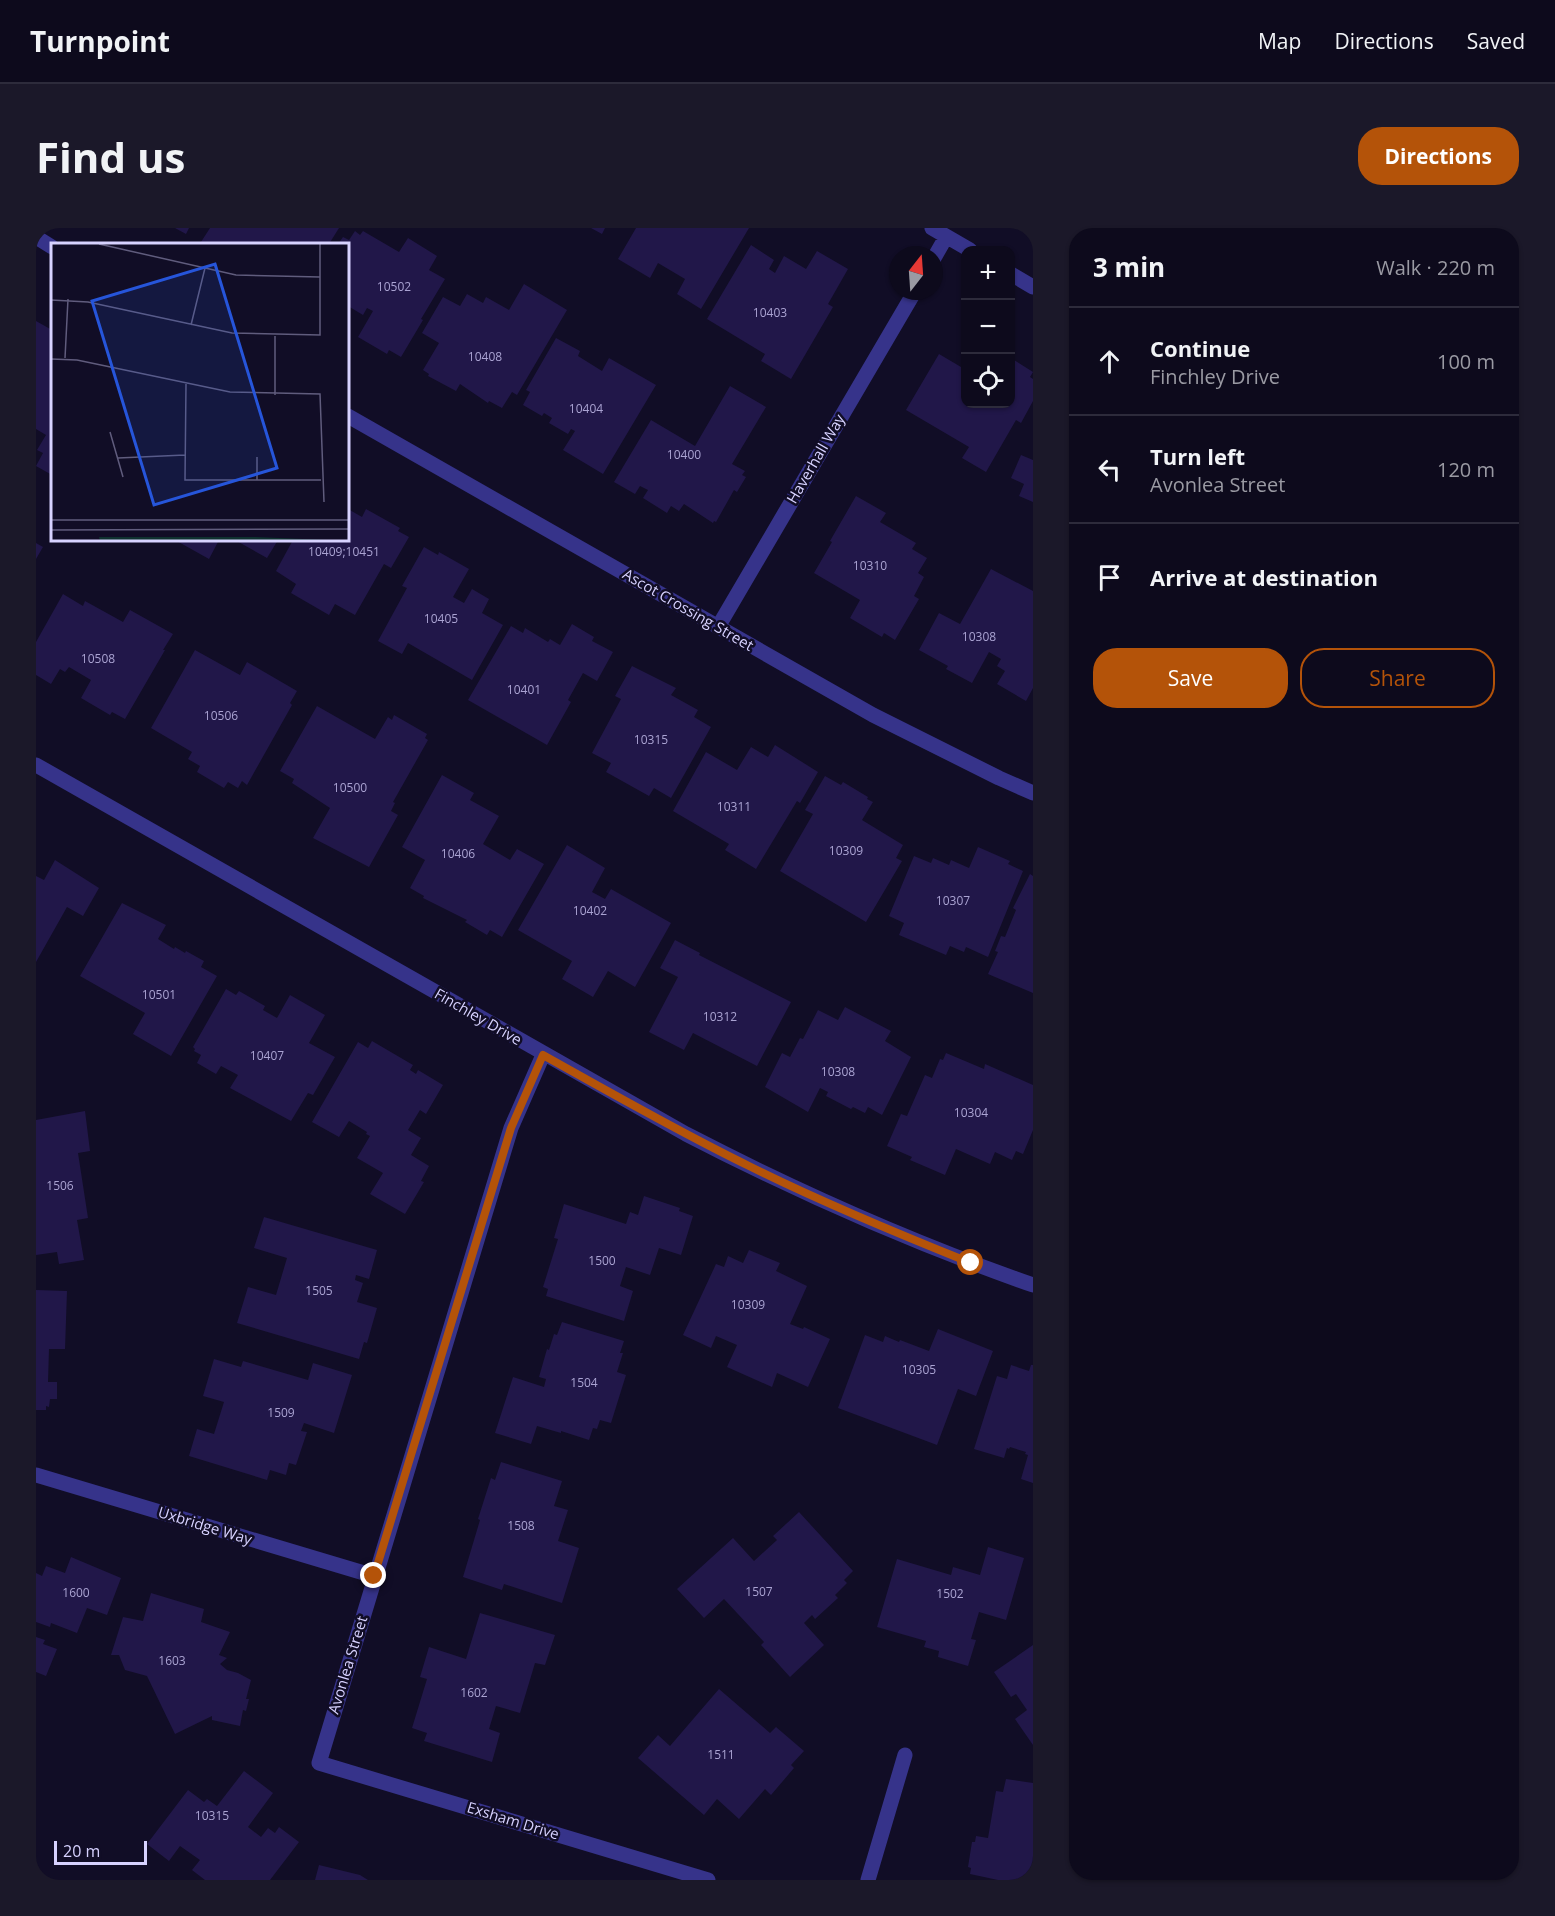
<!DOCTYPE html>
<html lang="en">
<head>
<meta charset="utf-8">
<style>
  body { margin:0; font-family:"Open Sans",sans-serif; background:#1b1829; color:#f1f3f6 }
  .controls { position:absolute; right:18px; top:18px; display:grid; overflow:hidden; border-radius:12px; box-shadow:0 2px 4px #0004 }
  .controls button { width:54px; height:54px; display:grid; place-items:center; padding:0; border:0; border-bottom:2px solid #2d2b3b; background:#0d0a1c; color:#f1f3f6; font:30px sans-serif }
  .compass { position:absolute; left:853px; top:18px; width:54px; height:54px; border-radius:50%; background:#0d0a1c; box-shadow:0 2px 4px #0004; rotate:17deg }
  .scale { position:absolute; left:18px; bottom:15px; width:93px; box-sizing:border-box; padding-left:6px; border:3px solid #d7d2ff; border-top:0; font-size:16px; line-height:21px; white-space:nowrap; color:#d7d2ff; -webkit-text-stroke:4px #110d26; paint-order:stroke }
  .stop { position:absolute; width:18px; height:18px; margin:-14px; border:4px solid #b45309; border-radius:50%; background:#fff }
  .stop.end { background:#b45309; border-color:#fff; box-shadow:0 2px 6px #0008 }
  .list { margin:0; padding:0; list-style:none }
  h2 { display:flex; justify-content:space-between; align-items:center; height:78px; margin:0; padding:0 24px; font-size:26px }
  h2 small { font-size:20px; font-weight:400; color:#9a9aa3 }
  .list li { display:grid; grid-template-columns:39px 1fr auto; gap:18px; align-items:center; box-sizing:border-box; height:108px; padding:0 24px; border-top:2px solid #2d2b3b }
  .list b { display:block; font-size:22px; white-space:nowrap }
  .list p { margin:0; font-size:20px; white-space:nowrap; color:#9a9aa3 }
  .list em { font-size:20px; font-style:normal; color:#9a9aa3 }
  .actions { display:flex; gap:12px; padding:18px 24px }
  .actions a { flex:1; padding:14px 0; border:2px solid #b45309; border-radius:24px; text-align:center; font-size:21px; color:#b45309 }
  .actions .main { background:#b45309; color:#fff }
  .icon { flex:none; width:33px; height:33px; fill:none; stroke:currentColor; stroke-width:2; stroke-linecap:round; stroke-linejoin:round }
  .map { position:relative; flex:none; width:997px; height:1652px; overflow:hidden; border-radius:24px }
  header { display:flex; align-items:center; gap:36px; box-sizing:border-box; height:84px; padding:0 30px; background:#0d0a1c; border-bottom:2px solid #2d2b3b }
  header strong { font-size:28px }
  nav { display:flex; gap:33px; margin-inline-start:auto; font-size:21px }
  .intro { display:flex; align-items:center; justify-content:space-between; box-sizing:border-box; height:144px; padding:0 36px }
  h1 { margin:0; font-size:42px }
  .button { padding:15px 27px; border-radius:24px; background:#b45309; color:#fff; font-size:21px; font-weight:700 }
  main { display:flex; gap:36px; padding:0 36px }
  aside { flex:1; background:#0d0a1c; border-radius:24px; box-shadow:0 2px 4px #0004 }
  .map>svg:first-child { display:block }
  .building { fill:#211749 }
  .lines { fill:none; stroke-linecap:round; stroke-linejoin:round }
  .street { stroke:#36338a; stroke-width:15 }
  .route { stroke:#b45309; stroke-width:8 }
  .labels { text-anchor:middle; stroke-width:5; stroke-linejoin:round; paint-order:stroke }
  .number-label { font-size:12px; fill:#aaa3d2 }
  .street-label { font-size:15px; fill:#d7d2ff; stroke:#110d26 }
  .inset-road { fill:none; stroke:#605c7d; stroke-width:1.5 }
  .view { fill:#2655da; fill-opacity:0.15; stroke:#2655da; stroke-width:3 }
  .inset-edge { fill:none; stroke:#d7d2ff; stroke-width:3 }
</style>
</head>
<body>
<header>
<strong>Turnpoint</strong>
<nav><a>Map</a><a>Directions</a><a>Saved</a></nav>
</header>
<div class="intro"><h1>Find us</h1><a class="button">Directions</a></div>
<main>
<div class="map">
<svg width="997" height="1652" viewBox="0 0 997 1652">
  <rect width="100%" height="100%" fill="#110d26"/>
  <!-- building -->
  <path class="building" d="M139,0H153L150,6Z
    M174,0H303L293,16H169L165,14Z
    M555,0H569L566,6Z
    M600,0H713L665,81L641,66L649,51L622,35L614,50L582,31Z
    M319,3L324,7L327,3L363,24L372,10L401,28L393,42L409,51L385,91L387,92L365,129L353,122L351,126L322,109L337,83L331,80L327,87L312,78V16H302L307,9L313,12Z
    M715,17L738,32L733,41L739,45L748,28L770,41L781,23L812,41L792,76L797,79L755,151L725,133L729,126L671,91Z
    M488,56L531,82L481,167L476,164L466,180L453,173L452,175L424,156L420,163L392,148L393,146L387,142L403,115L386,105L407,69L424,78L431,66L447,75L450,69L473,82Z
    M0,93L16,102V247L0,238L7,225L1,222L10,207L0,201Z
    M520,110L544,123L542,128L566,143L573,130L620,157L567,246L527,222L539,203L535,201L532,206L513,195L516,190L508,185L506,188L487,177L494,164L490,162Z
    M903,126L925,139L930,131V176H975V130L997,144L994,149L997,151V173L985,195L980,192L950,244L926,230L933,219L870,182Z
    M694,158L730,179L696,236L709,243L706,247L710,249L701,264L698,262L680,294L678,293L677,295L648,276L643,283L635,278L631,285L607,270L612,262L604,258L599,266L578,254L615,192L659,218Z
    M985,227L997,232V274L983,268L988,256L975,250Z
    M820,268L850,285L844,294L880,315L876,321L891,330L882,345L888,349L878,368L883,371L859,412L848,405L846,409L814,390L824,372L778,345L796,314L794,313Z
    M312,281L326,289L330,281L364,300L362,303L373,309L355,340L348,336L319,387L299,376L293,387L255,365L260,356L240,343L257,312H312Z
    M139,312H183L173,331Z
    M199,312H242L231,330Z
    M0,315L7,319L0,331Z
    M388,319L402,327L403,324L433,341L417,369L428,375L436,361L453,371L446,385L467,397L436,452L372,415L366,426L342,413L371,360L366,358Z
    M955,341L997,363V460L990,473L961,456L969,443L961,438L965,431L953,424L936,455L910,441L912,438L883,422L903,385L924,396Z
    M27,366L47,378L49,373L87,394L94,382L137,406L127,422H129L89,491L76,484L74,487L45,470L55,452L33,439L29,444L24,441L15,456L0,447V414Z
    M536,396L558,409L556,413L577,424L561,453L547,445L532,472L535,474L511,517L432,472L475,398L487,405L489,400L512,414L514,411L524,417Z
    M159,422L204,447L211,434L261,463L254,475L256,477L211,557L206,553L202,560L192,554L188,560L161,544L164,538L152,531L156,524L115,500Z
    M596,438L640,460L635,467L662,482L658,489L675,499L635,570L618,560L613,568L570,544L575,535L556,525L585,471L579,468Z
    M281,478L339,511L352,489L356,492L358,487L391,506L389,510L392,512L357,574L359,575L355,583L362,587L333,639L277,610L294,580L256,555L258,551L244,543Z
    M739,517L782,544L764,575L761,573L720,641L689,622L693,616L637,583L670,524L701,542L715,519L732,529Z
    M406,547L438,565L434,572L463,588L447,616L474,632L481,621L508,636L466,709L454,702L451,707L429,694L431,692L387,670L388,668L374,660L389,632L366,619Z
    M789,548L805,557L807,554L832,569L831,571L837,574L826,592L867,617L860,630L866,633L830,694L744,643L777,586L769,582Z
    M531,617L569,640L556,664L569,671L575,661L635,695L599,759L572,743L557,769L526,751L536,733L482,702Z
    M942,619L974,633L972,636L987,643L952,729L930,719L928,724L914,718L910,727L863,707L868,695L853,688L878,628L895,635L897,630L913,637L915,632L933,640Z
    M19,632L63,660L47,688L31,679L0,734V648L8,652Z
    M994,646L997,648V765L952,746L962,724L959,723L965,708L969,709L980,682L977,680Z
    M86,675L130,697L122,711L138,721L139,719L149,725L150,723L168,733L165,739L181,748L135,828L97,806L109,785L44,748Z
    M639,712L664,725L663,727L755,774L721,838L657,805L648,822L613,804L642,749L624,740Z
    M190,761L200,767L203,763L229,778L227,782L241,790L254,767L289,787L273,815L299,829L277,867L272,865L255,893L194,860L202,847L185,838L180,846L161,835L165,827L158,823L159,821L157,819Z
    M809,779L855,803L849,813L875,829L846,887L832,879L829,885L817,879L815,881L790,868L792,864L784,860L772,884L729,859L746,825L754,829L764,810L767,811L782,782L802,792Z
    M336,813L377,837L374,842L380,846L382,842L407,857L390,886L384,882L372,902L385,910L375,927L393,938L385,953L388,954L369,986L334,966L347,945L321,930L334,908L330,906L331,904L313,893L303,909L276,894L322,814L332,820Z
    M910,825L948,841L949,836L997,857V902L987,926L980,923L976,932L959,924L954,936L920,921L909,947L874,932L876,929L851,918L865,886L871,888L889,847L896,850L904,831L907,832Z
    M49,883L54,923L42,925L52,990L41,992L48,1032L23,1036L21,1024L0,1027V892Z
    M608,968L644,980L643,983L657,988L645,1027L623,1020L614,1047L590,1039L584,1058L597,1063L588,1093L510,1068L512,1061L507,1059L522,1011L518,1010L528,976L590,996L594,984L602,987Z
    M228,989L341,1022L333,1051L320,1047L319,1052L327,1055L321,1074L341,1080L331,1115L328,1114L323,1131L201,1095L212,1059L240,1067L251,1030L218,1020Z
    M713,1022L744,1035L740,1043L771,1058L754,1096L767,1101L768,1099L794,1111L772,1159L741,1145L736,1159L691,1139L701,1117L680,1108L675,1120L647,1107L680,1036L688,1039L692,1028L707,1035Z
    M0,1062L31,1063L29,1121H13L12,1154H21V1171H14L13,1179L10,1178V1182H0Z
    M526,1094L588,1113L584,1125H587L581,1144L590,1147L575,1195L564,1192L561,1201L557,1200L553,1212L525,1203V1205L501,1198L495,1216L459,1205L477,1149L508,1159L510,1151L503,1149L511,1121L513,1122L518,1106L521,1107Z
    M902,1101L957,1123L940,1168L922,1161L901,1217L802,1180L829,1107L847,1114L849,1108L863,1114L864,1112L893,1123Z
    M178,1131L205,1139L207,1133L272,1152L277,1135L316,1147L298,1205L268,1195L265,1203L271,1204L260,1237L253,1235L250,1247L234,1242L231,1252L153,1228L161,1201L178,1206L188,1174L167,1168Z
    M975,1137L993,1143L995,1137H997V1255L985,1251L992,1227L989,1226L990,1224L974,1219L973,1221L971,1220L968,1230L938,1221L961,1148L971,1151Z
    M465,1234L526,1253L518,1278L532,1282L522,1313L543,1320L526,1375L468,1356L466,1362L427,1349L444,1292L442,1291L455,1250L459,1252Z
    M763,1284L817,1343L808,1352L811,1355L799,1367L802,1370L779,1391L776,1387L768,1395L788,1417L754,1449L725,1417L728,1414L688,1371L668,1390L641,1361L697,1310L718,1333L741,1312L737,1308Z
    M952,1319L988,1330L970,1392L943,1384L935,1411L940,1412L932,1438L902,1429L903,1423L888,1419L890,1413L841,1399L861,1331L915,1347L917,1339L944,1347Z
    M35,1329L85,1350L71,1387L51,1380L41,1405L15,1395L14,1399L0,1394V1345L6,1348L10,1338L29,1345Z
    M115,1365L168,1381L165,1394L194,1404L183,1427L191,1430L184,1436L191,1442L202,1445L215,1452L210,1471H213L210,1483L207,1482L204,1498L176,1492V1488L139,1506L111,1448L89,1442L83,1427H75L87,1389L107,1393Z
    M444,1385L519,1407L509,1437L499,1435L484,1485L460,1478L453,1501L464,1505L456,1534L388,1513L391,1505L376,1500L391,1451L384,1449L393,1419L430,1431Z
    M0,1409L9,1412L7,1416L21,1421L10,1448L0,1444Z
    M997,1417V1517L979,1491L991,1482L980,1466L975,1469L958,1444Z
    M683,1461L734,1505L740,1499L768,1523L755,1537L758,1540L735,1567L729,1561L703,1591L681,1571L668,1587L602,1530L622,1507L634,1518Z
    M208,1543L237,1565L212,1599L225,1609L232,1600L239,1605L243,1599L263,1614L234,1652H169L156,1642L164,1632L144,1618L133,1633L111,1616L152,1562L168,1574L171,1571L181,1578Z
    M970,1551L997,1555V1652H962L934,1646L935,1640L932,1639L936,1614H939L940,1608L952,1610L960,1563L967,1564Z
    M283,1637L324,1647L332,1652H279Z"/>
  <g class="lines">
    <!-- street -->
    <path class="street" d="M896,0L934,22
      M0,9L16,19
      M898,30L910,9
      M975,46L997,59
      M312,188L837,487L963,550L997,565
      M682,399L879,63
      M0,537L650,906C762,964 877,1015 997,1057
      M507,827L475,900L283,1535L672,1652
      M0,1247L338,1348
      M832,1652L869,1527"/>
  </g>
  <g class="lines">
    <!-- route -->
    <path class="route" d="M338,1348L475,900L507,827C575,865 643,904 713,938C785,974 860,1005 935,1035"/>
  </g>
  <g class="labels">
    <!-- number labels -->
    <g class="number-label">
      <text x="358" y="63">10502</text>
      <text x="734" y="89">10403</text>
      <text x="449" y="133">10408</text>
      <text x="550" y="185">10404</text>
      <text x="648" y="231">10400</text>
      <text x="308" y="328">10409;10451</text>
      <text x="834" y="342">10310</text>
      <text x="405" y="395">10405</text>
      <text x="943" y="413">10308</text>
      <text x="62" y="435">10508</text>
      <text x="488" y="466">10401</text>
      <text x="185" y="492">10506</text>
      <text x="615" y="516">10315</text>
      <text x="314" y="564">10500</text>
      <text x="698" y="583">10311</text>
      <text x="810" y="627">10309</text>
      <text x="422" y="630">10406</text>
      <text x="917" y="677">10307</text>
      <text x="554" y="687">10402</text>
      <text x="123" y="771">10501</text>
      <text x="684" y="793">10312</text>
      <text x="231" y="832">10407</text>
      <text x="802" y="848">10308</text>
      <text x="935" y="889">10304</text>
      <text x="24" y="962">1506</text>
      <text x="566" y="1037">1500</text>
      <text x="283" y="1067">1505</text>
      <text x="712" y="1081">10309</text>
      <text x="883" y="1146">10305</text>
      <text x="548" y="1159">1504</text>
      <text x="245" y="1189">1509</text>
      <text x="485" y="1302">1508</text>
      <text x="723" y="1368">1507</text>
      <text x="40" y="1369">1600</text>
      <text x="914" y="1370">1502</text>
      <text x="136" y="1437">1603</text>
      <text x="438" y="1469">1602</text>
      <text x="685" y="1531">1511</text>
      <text x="176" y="1592">10315</text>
    </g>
    <!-- street labels -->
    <g class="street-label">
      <text transform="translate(780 231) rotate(-60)" y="5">Haverhall Way</text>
      <text transform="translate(652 382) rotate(30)" y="5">Ascot Crossing Street</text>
      <text transform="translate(442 789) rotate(30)" y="5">Finchley Drive</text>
      <text transform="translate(169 1298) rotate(17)" y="5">Uxbridge Way</text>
      <text transform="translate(312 1437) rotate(-73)" y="5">Avonlea Street</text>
      <text transform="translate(477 1593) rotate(17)" y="5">Exsham Drive</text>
    </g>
  </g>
  <!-- overview -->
  <g transform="translate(15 15)">
    <rect width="298" height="298" fill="#110d26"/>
    <path d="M48,294H205L299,298H49Z" fill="#0f312f"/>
    <path class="inset-road" d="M48,1L185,32L269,34M0,57L37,59L181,90L269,92V1M140,82L154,25M224,93V152M14,115L17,56M0,116L26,117L179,149L269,151L273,259M135,141L134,237H270M59,189L72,234M206,214V237M67,215L134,212M0,277H299M0,287L299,286"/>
    <path class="view" d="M164,21L226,225L103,262L41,58Z"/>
    <rect width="298" height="298" class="inset-edge"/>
  </g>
</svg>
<div class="controls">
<button>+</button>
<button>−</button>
<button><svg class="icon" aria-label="locate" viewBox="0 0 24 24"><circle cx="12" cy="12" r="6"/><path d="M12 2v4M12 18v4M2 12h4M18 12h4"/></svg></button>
</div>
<svg class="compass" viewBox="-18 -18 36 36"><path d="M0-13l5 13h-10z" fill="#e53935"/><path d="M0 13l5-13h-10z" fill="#9a9aa3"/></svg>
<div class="scale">20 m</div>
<div class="stop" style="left:935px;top:1035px"></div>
<div class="stop end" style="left:338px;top:1348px"></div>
</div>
<aside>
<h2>3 min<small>Walk · 220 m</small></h2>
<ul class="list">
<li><svg class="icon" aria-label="ahead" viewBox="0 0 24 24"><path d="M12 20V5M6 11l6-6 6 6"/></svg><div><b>Continue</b><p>Finchley Drive</p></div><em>100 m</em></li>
<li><svg class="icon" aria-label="left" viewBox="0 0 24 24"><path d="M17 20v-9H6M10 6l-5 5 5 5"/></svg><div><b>Turn left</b><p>Avonlea Street</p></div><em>120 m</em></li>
<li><svg class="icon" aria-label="arrive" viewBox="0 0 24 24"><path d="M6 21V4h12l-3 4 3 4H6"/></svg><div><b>Arrive at destination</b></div></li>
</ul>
<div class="actions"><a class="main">Save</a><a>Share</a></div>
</aside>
</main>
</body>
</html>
